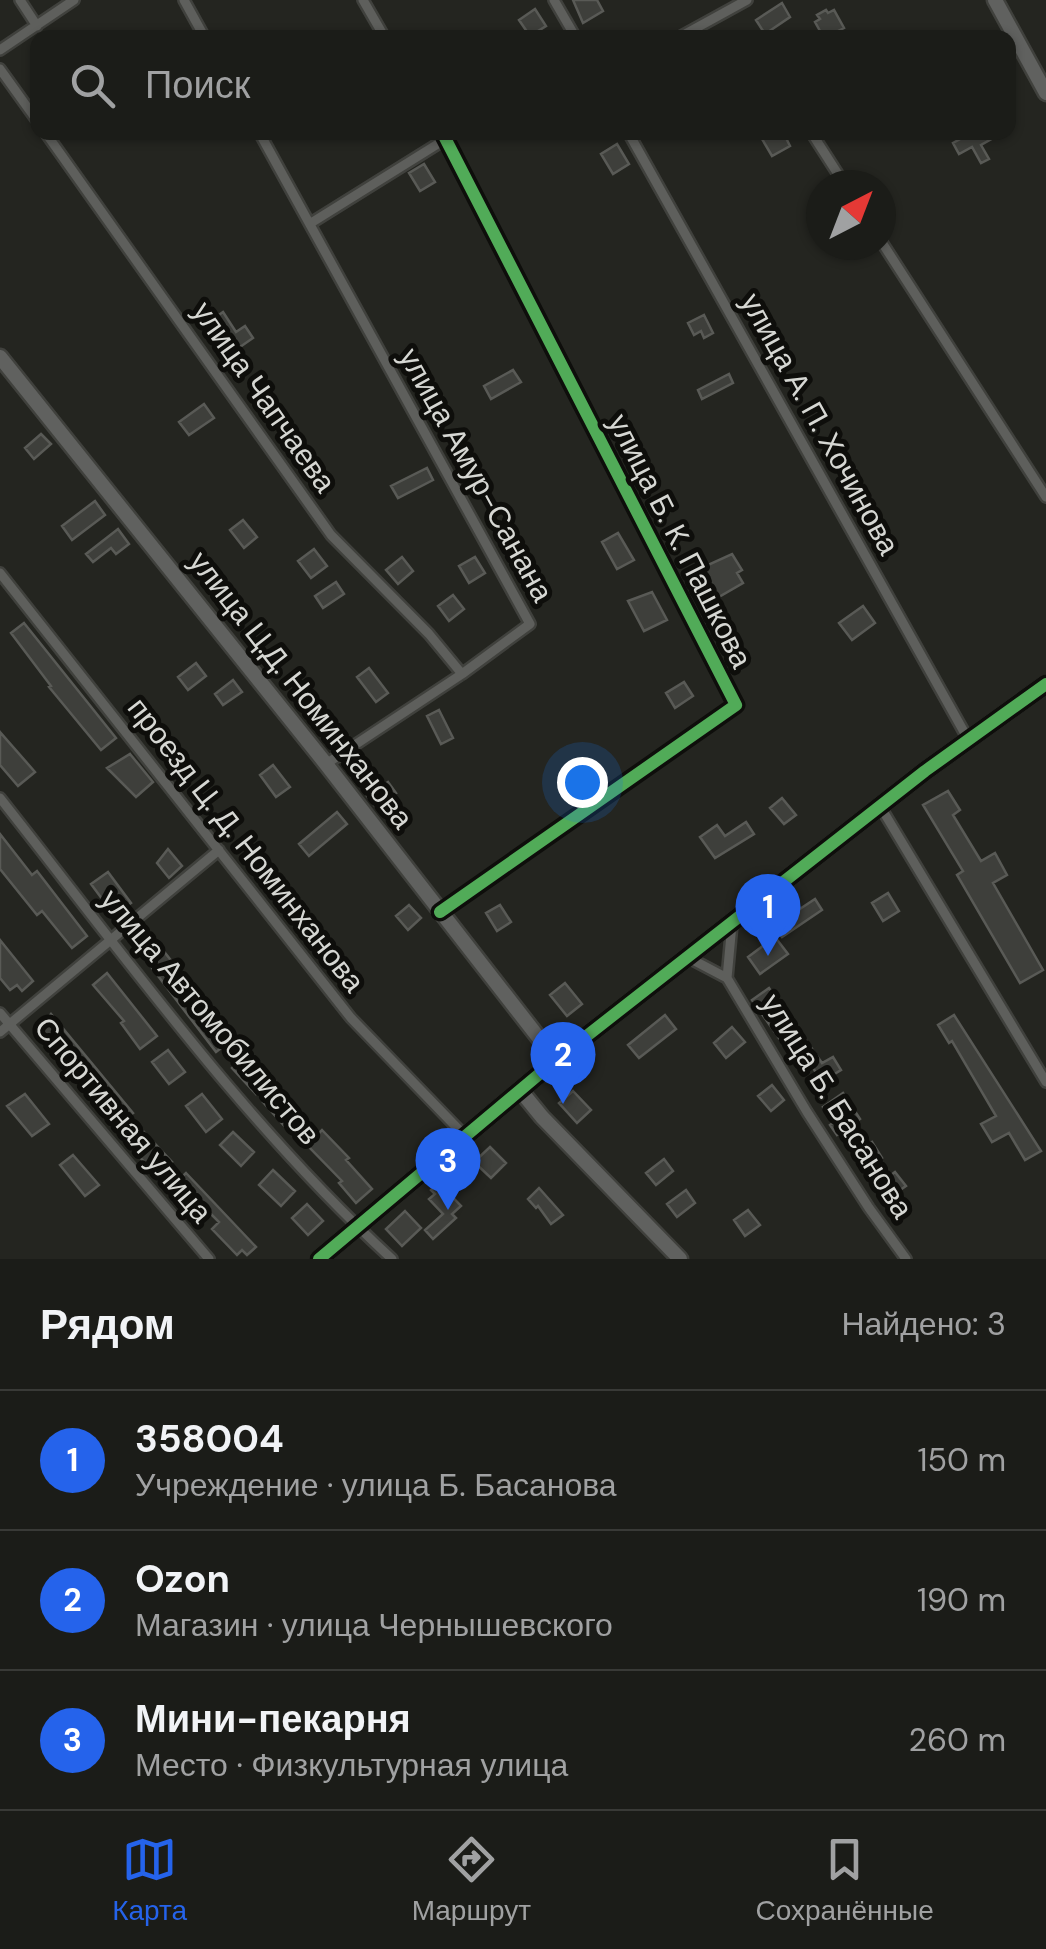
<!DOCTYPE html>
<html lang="ru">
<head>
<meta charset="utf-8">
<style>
  body { margin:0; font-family:"DM Sans",sans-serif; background:#282925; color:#f1f3f6 }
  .compass { position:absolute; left:806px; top:170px; width:90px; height:90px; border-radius:50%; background:#1b1c18; box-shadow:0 2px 8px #0004; rotate:42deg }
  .you { position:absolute; left:582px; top:782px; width:35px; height:35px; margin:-25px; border:8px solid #fff; border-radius:50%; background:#1a73e8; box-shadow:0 0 0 15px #1a73e833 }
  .badge { display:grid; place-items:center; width:65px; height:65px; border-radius:50%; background:#2563eb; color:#fff; font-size:32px; font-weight:700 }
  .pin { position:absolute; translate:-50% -82px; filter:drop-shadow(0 2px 5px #0008) }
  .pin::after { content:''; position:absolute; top:52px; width:35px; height:30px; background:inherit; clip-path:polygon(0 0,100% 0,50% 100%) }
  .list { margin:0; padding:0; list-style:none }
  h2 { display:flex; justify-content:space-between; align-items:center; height:130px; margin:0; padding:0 40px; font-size:42px }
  h2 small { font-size:32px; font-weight:400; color:#a0a1a2 }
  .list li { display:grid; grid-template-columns:65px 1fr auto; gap:30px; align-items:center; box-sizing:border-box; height:140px; padding:0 40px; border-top:2px solid #393a37 }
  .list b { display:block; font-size:38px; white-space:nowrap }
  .list p { margin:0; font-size:32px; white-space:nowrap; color:#a0a1a2 }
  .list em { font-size:32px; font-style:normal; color:#a0a1a2 }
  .icon { flex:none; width:55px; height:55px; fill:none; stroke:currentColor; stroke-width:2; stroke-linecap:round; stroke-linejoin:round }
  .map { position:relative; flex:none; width:1046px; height:1259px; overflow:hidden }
  .search { position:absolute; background:#1b1c18; box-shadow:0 2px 8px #0004; left:30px; right:30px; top:30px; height:110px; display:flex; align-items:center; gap:25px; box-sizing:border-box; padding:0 35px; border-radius:20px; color:#a0a1a2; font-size:38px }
  .sheet { height:550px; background:#1b1c18 }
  nav { display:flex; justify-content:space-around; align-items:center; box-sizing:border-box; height:140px; border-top:2px solid #393a37; background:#1b1c18; font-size:28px; color:#a0a1a2 }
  nav a { display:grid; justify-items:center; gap:5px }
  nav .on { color:#2563eb }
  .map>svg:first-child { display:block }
  .building { fill:#3e3f3b; stroke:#595a56; stroke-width:2.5 }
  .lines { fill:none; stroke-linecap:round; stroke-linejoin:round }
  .street-casing { stroke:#40413d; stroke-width:14 }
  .secondary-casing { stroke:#40413d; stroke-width:19 }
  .street { stroke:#5e5f5c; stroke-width:9 }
  .secondary { stroke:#60615f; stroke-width:14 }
  .cycleway-casing { stroke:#0e0e0b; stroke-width:19 }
  .cycleway { stroke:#51ab58; stroke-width:12 }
  .labels { text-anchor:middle; stroke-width:10; stroke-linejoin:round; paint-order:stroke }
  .street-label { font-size:30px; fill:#d6d7d3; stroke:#0e0e0b }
</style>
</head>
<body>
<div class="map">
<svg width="1046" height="1259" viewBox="0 0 1046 1259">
  <rect width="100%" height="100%" fill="#242520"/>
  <!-- building -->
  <path class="building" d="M573,0H597L603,11L583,23Z
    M782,3L790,17L765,34L756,20Z
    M535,9L546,26L530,36L519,20Z
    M826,10L828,13L834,10L844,28L824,38L815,22L820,19L817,15Z
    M774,132H783L790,146L772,156L762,139Z
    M973,132H1004L981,145L989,159L981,163L972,147L959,154L953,143Z
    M617,144L629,164L613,174L601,154Z
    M424,164L435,182L420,191L409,173Z
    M223,312L236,332L245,326L253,338L227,356L206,324Z
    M704,315L713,333L704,338L701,331L694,335L688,323Z
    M513,370L521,382L491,399L484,386Z
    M729,374L733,383L702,399L698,390Z
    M204,404L214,418L189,435L179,422Z
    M41,434L51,444L34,459L25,448Z
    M427,468L433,480L398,498L391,486Z
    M95,501L105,515L72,540L62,526Z
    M243,520L257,537L244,548L230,530Z
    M118,529L129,544L116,554L111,548L93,562L86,554Z
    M618,533L634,560L617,569L602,542Z
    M314,549L327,566L311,578L298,561Z
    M732,554L742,570L737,573L743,583L717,598L712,590L707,593L702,584L706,581L699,569Z
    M402,557L413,571L398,584L386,570Z
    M475,557L485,573L469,583L459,566Z
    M336,582L344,594L323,608L315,596Z
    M652,592L667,620L644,631L628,601Z
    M453,595L464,609L449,621L438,606Z
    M863,606L875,623L852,640L839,623Z
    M24,623L116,738L101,750L49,687L51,686L11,633Z
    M196,663L206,676L188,690L178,677Z
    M369,668L388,693L376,702L357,677Z
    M233,680L242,692L223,705L215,694Z
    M684,682L693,696L675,708L666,693Z
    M439,710L453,738L441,744L427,716Z
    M0,732L35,772L18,786L0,765Z
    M130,754L153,782L136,797L107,768Z
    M273,765L290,787L276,797L260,775Z
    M388,782L396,793L374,805L367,796Z
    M948,791L960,810L953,815L981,861L995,853L1007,875L993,883L1043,970L1020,983L957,875L963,871L923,805Z
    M782,798L796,815L784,824L770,808Z
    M337,812L347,824L309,856L299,844Z
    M746,822L754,834L715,858L700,837L717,825L725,836Z
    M0,834L32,875L37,871L87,936L72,948L42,911L37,915L0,869Z
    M168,849L182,866L169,878L157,863Z
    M108,872L131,903L114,915L91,884Z
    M888,893L899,911L883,921L872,903Z
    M815,899L822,910L782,937L774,926Z
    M409,905L421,918L408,930L396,916Z
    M500,905L511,922L497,931L486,913Z
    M151,935L233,1039L216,1052L136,947Z
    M775,937L788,954L760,974L748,957Z
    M0,940L33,981L22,991L17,985L10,990L0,978Z
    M107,973L157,1036L140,1049L121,1023L124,1021L93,985Z
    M565,983L582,1004L567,1016L550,995Z
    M769,988L822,1063L833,1057L841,1070L821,1082L811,1064L802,1071L752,1000Z
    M51,1014L133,1113L119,1124L70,1068L75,1064L62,1047L56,1051L39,1029Z
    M665,1015L676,1029L639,1058L628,1045Z
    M954,1015L1041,1151L1025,1160L1009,1133L992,1142L981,1124L996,1116L952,1041L949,1043L938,1025Z
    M732,1027L745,1042L726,1058L714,1043Z
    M168,1050L185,1072L169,1084L152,1062Z
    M247,1053L272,1081L256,1094L232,1068Z
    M772,1085L784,1100L771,1111L758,1096Z
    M278,1087L302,1116L287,1129L263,1102Z
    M573,1091L591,1110L577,1123L559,1103Z
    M843,1093L860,1119L837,1135L830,1125L834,1122L823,1107Z
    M25,1094L49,1124L32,1136L7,1106Z
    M202,1094L222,1119L206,1132L186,1106Z
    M322,1130L349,1158L346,1160L372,1189L356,1203L339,1183L342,1181L307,1145Z
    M144,1132L172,1162L157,1175L129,1146Z
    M233,1132L254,1152L241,1166L220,1145Z
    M872,1142L882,1158L867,1168L856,1152Z
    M490,1147L506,1163L491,1178L474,1162Z
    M73,1155L99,1185L85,1196L60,1165Z
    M664,1159L673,1171L656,1185L646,1173Z
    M273,1170L295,1191L281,1206L259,1185Z
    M895,1172L906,1186L890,1197L887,1192L883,1195L876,1186Z
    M186,1173L256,1247L247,1255L242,1250L237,1255L212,1229L219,1222L204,1207L198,1213L173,1185Z
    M439,1183L461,1206L452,1214L456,1218L433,1239L425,1230L443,1214L429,1199L435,1194L431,1190Z
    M539,1188L563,1215L551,1224L538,1206L536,1208L528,1199Z
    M686,1190L695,1203L677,1217L667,1204Z
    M307,1204L323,1221L308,1235L292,1218Z
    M748,1210L760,1225L745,1236L734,1220Z
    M405,1211L421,1228L402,1246L386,1229Z"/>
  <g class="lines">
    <defs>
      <path id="street" d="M20,0L37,26
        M184,0L205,38
        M363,0L385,38
        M554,0L576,38
        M678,38L747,0
        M0,50L74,0
        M0,69L38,122
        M45,132L331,535L429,634L462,674
        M259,132L530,624L462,674L326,764
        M628,132L968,739
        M811,132L845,185
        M311,223L457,132
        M881,241L1046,497
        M0,573L351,1018L465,1136
        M0,798C124,955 244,1123 392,1259
        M880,806L1046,1082
        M440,912L736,705L442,132
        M732,924L727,978L807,1112L869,1208L906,1259
        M689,958L727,978
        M0,1013L209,1259
        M0,1032L219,850"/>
      <path id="secondary" d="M995,0L1046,93
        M0,357L326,764L556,1060
        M520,1090L542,1117L680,1259
        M319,1259L556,1060L925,771L1046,684"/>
    </defs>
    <!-- street casing -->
    <use href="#street" class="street-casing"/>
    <!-- secondary casing -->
    <use href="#secondary" class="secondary-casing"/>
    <!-- street -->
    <use href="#street" class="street"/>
    <!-- secondary -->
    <use href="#secondary" class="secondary"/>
    <defs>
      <path id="cycleway" d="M440,912L736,705L442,132
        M319,1259L556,1060L925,771L1046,684"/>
    </defs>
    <!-- cycleway casing -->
    <use href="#cycleway" class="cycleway-casing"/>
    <!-- cycleway -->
    <use href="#cycleway" class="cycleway"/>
  </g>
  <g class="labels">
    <!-- street labels -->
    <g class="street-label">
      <text transform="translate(264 397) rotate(55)" y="10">улица Чапчаева</text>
      <text transform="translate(820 424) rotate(61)" y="10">улица А. П. Хочинова</text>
      <text transform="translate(476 475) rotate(61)" y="10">улица Амур-Санана</text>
      <text transform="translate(680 541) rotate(63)" y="10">улица Б. К. Пашкова</text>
      <text transform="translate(301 690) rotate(52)" y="10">улица Ц.Д. Номинханова</text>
      <text transform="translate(246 845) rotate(52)" y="10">проезд Ц. Д. Номинханова</text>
      <text transform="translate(210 1017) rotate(50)" y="10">улица Автомобилистов</text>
      <text transform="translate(837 1106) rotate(58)" y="10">улица Б. Басанова</text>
      <text transform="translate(123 1120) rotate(50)" y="10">Спортивная улица</text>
    </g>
  </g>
</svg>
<svg class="compass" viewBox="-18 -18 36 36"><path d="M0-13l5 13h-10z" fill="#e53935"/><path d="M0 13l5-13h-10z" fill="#a0a1a2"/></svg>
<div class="you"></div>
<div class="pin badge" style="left:768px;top:956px">1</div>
<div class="pin badge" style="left:563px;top:1104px">2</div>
<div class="pin badge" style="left:448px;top:1210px">3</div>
<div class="search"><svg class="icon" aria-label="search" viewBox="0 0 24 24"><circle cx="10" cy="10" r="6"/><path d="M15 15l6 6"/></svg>Поиск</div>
</div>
<section class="sheet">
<h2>Рядом<small>Найдено: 3</small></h2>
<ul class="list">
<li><span class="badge">1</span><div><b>358004</b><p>Учреждение · улица Б. Басанова</p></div><em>150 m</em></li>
<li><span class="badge">2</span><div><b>Ozon</b><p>Магазин · улица Чернышевского</p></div><em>190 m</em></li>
<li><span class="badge">3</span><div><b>Мини-пекарня</b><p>Место · Физкультурная улица</p></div><em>260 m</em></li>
</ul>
</section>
<nav>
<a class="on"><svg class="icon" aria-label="map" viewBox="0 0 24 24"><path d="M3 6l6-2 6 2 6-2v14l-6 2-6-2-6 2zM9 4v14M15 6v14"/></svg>Карта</a>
<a><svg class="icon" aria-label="directions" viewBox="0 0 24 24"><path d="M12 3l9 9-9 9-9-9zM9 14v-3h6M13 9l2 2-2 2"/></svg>Маршрут</a>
<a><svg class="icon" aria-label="saved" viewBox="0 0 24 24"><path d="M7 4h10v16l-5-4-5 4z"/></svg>Сохранённые</a>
</nav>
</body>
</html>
